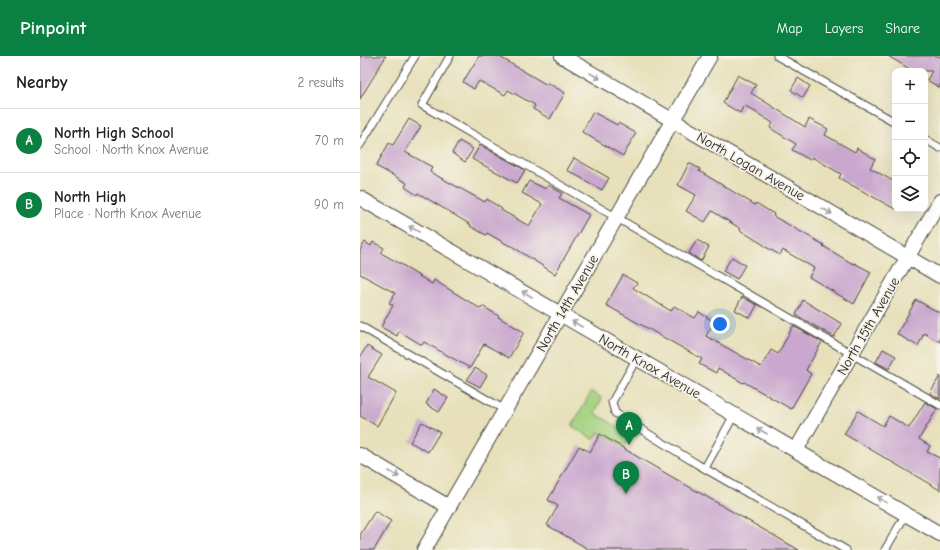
<!DOCTYPE html>
<html lang="en">
<head>
<meta charset="utf-8">
<style>
  body { margin:0; font-family:"Comic Neue",sans-serif; background:#f2f2f2; color:#202124 }
  .controls { position:absolute; right:12px; top:12px; display:grid; overflow:hidden; border-radius:8px; box-shadow:0 4px 16px #0002 }
  .controls button { width:36px; height:36px; display:grid; place-items:center; padding:0; border:0; border-bottom:1px solid #e0e0e0; background:#fff; color:#202124; font:20px sans-serif }
  .you { position:absolute; left:360px; top:268px; width:14px; height:14px; margin:-10px; border:3px solid #fff; border-radius:50%; background:#1a73e8; box-shadow:0 0 0 6px #1a73e833 }
  .badge { display:grid; place-items:center; width:26px; height:26px; border-radius:50%; background:#0b8043; color:#fff; font-size:13px; font-weight:700 }
  .pin { position:absolute; translate:-50% -33px; filter:drop-shadow(0 1px 2px #0008) }
  .pin::after { content:''; position:absolute; top:21px; width:14px; height:12px; background:inherit; clip-path:polygon(0 0,100% 0,50% 100%) }
  .list { margin:0; padding:0; list-style:none }
  h2 { display:flex; justify-content:space-between; align-items:center; height:52px; margin:0; padding:0 16px; font-size:17px }
  h2 small { font-size:13px; font-weight:400; color:#757577 }
  .list li { display:grid; grid-template-columns:26px 1fr auto; gap:12px; align-items:center; box-sizing:border-box; height:64px; padding:0 16px; border-top:1px solid #e0e0e0 }
  .list b { display:block; font-size:15px; white-space:nowrap }
  .list p { margin:0; font-size:13px; white-space:nowrap; color:#757577 }
  .list em { font-size:13px; font-style:normal; color:#757577 }
  .icon { flex:none; width:22px; height:22px; fill:none; stroke:currentColor; stroke-width:2; stroke-linecap:round; stroke-linejoin:round }
  .map { position:relative; flex:none; width:580px; height:494px; overflow:hidden }
  header { display:flex; align-items:center; gap:24px; box-sizing:border-box; height:56px; padding:0 20px; background:#0b8043; color:#fff }
  header strong { font-size:19px }
  nav { display:flex; gap:22px; margin-inline-start:auto; font-size:14px }
  main { display:flex }
  aside { flex:1; background:#fff }
  .map>svg:first-child { display:block }
  .green { fill:#a5d280; stroke:#687e56 }
  .building { fill:#c9a7ce }
  .lines { fill:none; stroke-linecap:round; stroke-linejoin:round }
  .service-casing { stroke:#474640; stroke-width:9 }
  .minor-casing { stroke:#474640; stroke-width:16 }
  .service { stroke:#fff; stroke-width:7 }
  .minor { stroke:#fff; stroke-width:14 }
  .oneway { stroke:#a0a0a0 }
  .labels { text-anchor:middle; stroke-width:3.5; stroke-linejoin:round; paint-order:stroke }
  .street-label { font-size:14px; fill:#2b2b2b; stroke:#f7f3e8 }
</style>
</head>
<body>
<header>
<strong>Pinpoint</strong>
<nav><a>Map</a><a>Layers</a><a>Share</a></nav>
</header>
<main>
<aside>
<h2>Nearby<small>2 results</small></h2>
<ul class="list">
<li><span class="badge">A</span><div><b>North High School</b><p>School · North Knox Avenue</p></div><em>70 m</em></li>
<li><span class="badge">B</span><div><b>North High</b><p>Place · North Knox Avenue</p></div><em>90 m</em></li>
</ul>
</aside>
<div class="map">
<svg width="580" height="494" viewBox="0 0 580 494">
  <rect width="100%" height="100%" fill="#f7f3e8"/>
  <filter id="ink" filterUnits="userSpaceOnUse"><feTurbulence type="fractalNoise" baseFrequency=".025" numOctaves="2"/><feDisplacementMap in="SourceGraphic" scale="8" xChannelSelector="R" yChannelSelector="G"/><feConvolveMatrix kernelMatrix="1 2 1 2 8 2 1 2 1" color-interpolation-filters="sRGB"/></filter>
  <filter id="wash" filterUnits="userSpaceOnUse"><feTurbulence type="fractalNoise" baseFrequency=".012" numOctaves="4" result="noise"/><feDisplacementMap in="SourceGraphic" scale="16" xChannelSelector="R" yChannelSelector="G"/><feGaussianBlur stdDeviation="0.9" result="paint"/><feColorMatrix in="noise" values="0 0 0 0 0 0 0 0 0 0 0 0 0 0 0 0 0 1.4 0 .05"/><feComposite in="paint" operator="in"/></filter>
  <g filter="url(#wash)">
    <rect width="100%" height="100%" fill="#e7e0ba"/>
    <!-- green -->
    <path class="green" d="M231,336L242,342L235,357L271,379L264,391L239,376L234,384L212,370Z"/>
    <g id="blocks">
      <!-- building -->
      <path class="building" d="M0,0H26L0,43Z
        M119,0H138L187,29L188,27L205,37L190,63L173,53L175,49L148,34L145,39L119,25L114,33L103,26Z
        M528,0H580V32L567,24L572,15H553Z
        M378,19L396,29L391,37L445,71L449,63L468,73L465,79L495,96L497,92L515,103L510,112L535,126V153L479,122L481,118L452,101L450,104L432,94L436,88L410,72L413,67L384,49L380,57L363,47Z
        M438,22L450,30L443,42L431,34Z
        M233,56L257,69L258,67L276,77L263,100L222,76Z
        M49,63L61,70L45,96L72,111L70,116L125,146L127,143L142,153L141,154L169,170L182,148L162,137L169,125L186,133L188,129L202,137L199,142L229,159L195,218L150,189V190L127,177L126,179L110,170L111,169L58,137L57,139L45,131L47,127L16,110L29,87L33,89Z
        M99,85L113,93L105,106L92,97Z
        M120,89L165,114L157,127L112,103Z
        M214,102L249,122L242,134L207,114Z
        M329,107L340,113L339,115L395,149L396,147L414,158L413,160L464,189L463,190L493,208L494,207L511,216L494,248L449,221L454,212L423,194L420,199L404,190V189L380,174L381,173L352,155L345,166L326,155L336,139L318,129Z
        M337,184L349,191L341,205L329,197Z
        M5,186L11,190L13,186L24,192L21,197L46,211V212L72,228L74,224L121,253L122,250L139,260L138,261L164,276L149,302L124,288L110,312L64,286L62,289L39,275L37,280L21,271L33,249L29,247L35,237L0,218V194Z
        M372,201L385,209L377,223L363,215Z
        M263,219L277,227L273,232L311,255L314,250L335,262L339,256L354,266L346,280L401,311L411,294L418,298L433,270L462,286L446,314L451,318L431,353L384,326L383,327L358,312L356,317L339,308L342,303L246,249Z
        M382,241L397,249L390,262L375,254Z
        M443,244L482,268L474,281L436,259Z
        M556,244L580,257V286L564,277L558,290L537,278Z
        M7,290L22,299L8,321L36,337L17,370L0,360V301Z
        M523,293L536,300L529,313L516,306Z
        M115,312L127,319L120,331L107,324Z
        M580,320V343L570,337Z
        M74,333L88,342L79,356L66,348Z
        M565,346L577,353L559,383L570,390L567,396L580,402V434L484,378L498,355L523,370L529,360L549,372Z
        M62,366L80,376L68,396L50,386Z
        M240,378L281,403L439,494H230L187,469L198,450L188,444L219,390L230,396Z
        M15,455L31,465L14,494H0V479Z"/>
    </g>
  </g>
  <g filter="url(#ink)">
    <use href="#blocks" fill-opacity="0" stroke="#474640" stroke-width="1"/>
    <g class="lines">
      <defs>
        <path id="service" d="M90,0L62,49L580,349
          M417,0L535,66
          M565,83L580,92
          M0,89L55,0
          M0,270L145,354
          M277,302L252,346L255,357L337,408L486,494
          M345,412L374,359
          M525,494L546,458"/>
        <path id="minor" d="M202,0L580,220
          M0,142L580,478
          M436,394L580,145
          M0,399L89,451
          M64,494L350,0"/>
      </defs>
      <!-- service casing -->
      <use href="#service" class="service-casing"/>
      <!-- minor casing -->
      <use href="#minor" class="minor-casing"/>
      <!-- service -->
      <use href="#service" class="service"/>
      <!-- minor -->
      <use href="#minor" class="minor"/>
    </g>
    <!-- one-way arrows -->
    <defs><path id="oneway-shaft" d="M-6 0H5M1.5-3L5.5 0L1.5 3" fill="none" stroke-width="1.6" stroke-linecap="round" stroke-linejoin="round"/></defs>
    <g class="oneway">
      <use href="#oneway-shaft" transform="translate(235 20) rotate(30)"/>
      <use href="#oneway-shaft" transform="translate(467 155) rotate(30)"/>
      <use href="#oneway-shaft" transform="translate(54 173) rotate(-150)"/>
      <use href="#oneway-shaft" transform="translate(167 238) rotate(-150)"/>
      <use href="#oneway-shaft" transform="translate(217 268) rotate(-150)"/>
      <use href="#oneway-shaft" transform="translate(402 375) rotate(-150)"/>
      <use href="#oneway-shaft" transform="translate(34 418) rotate(30)"/>
      <use href="#oneway-shaft" transform="translate(522 444) rotate(-150)"/>
    </g>
  </g>
  <g class="labels">
    <!-- street labels -->
    <g class="street-label">
      <text transform="translate(391 110) rotate(30)" y="5">North Logan Avenue</text>
      <text transform="translate(207 247) rotate(-60)" y="5">North 14th Avenue</text>
      <text transform="translate(508 270) rotate(-60)" y="5">North 15th Avenue</text>
      <text transform="translate(290 310) rotate(30)" y="5">North Knox Avenue</text>
    </g>
  </g>
</svg>
<div class="controls">
<button>+</button>
<button>−</button>
<button><svg class="icon" aria-label="locate" viewBox="0 0 24 24"><circle cx="12" cy="12" r="6"/><path d="M12 2v4M12 18v4M2 12h4M18 12h4"/></svg></button>
<button><svg class="icon" aria-label="layers" viewBox="0 0 24 24"><path d="M12 4l9 5-9 5-9-5zM3 14l9 5 9-5"/></svg></button>
</div>
<div class="you"></div>
<div class="pin badge" style="left:269px;top:389px">A</div>
<div class="pin badge" style="left:266px;top:438px">B</div>
</div>
</main>
</body>
</html>
